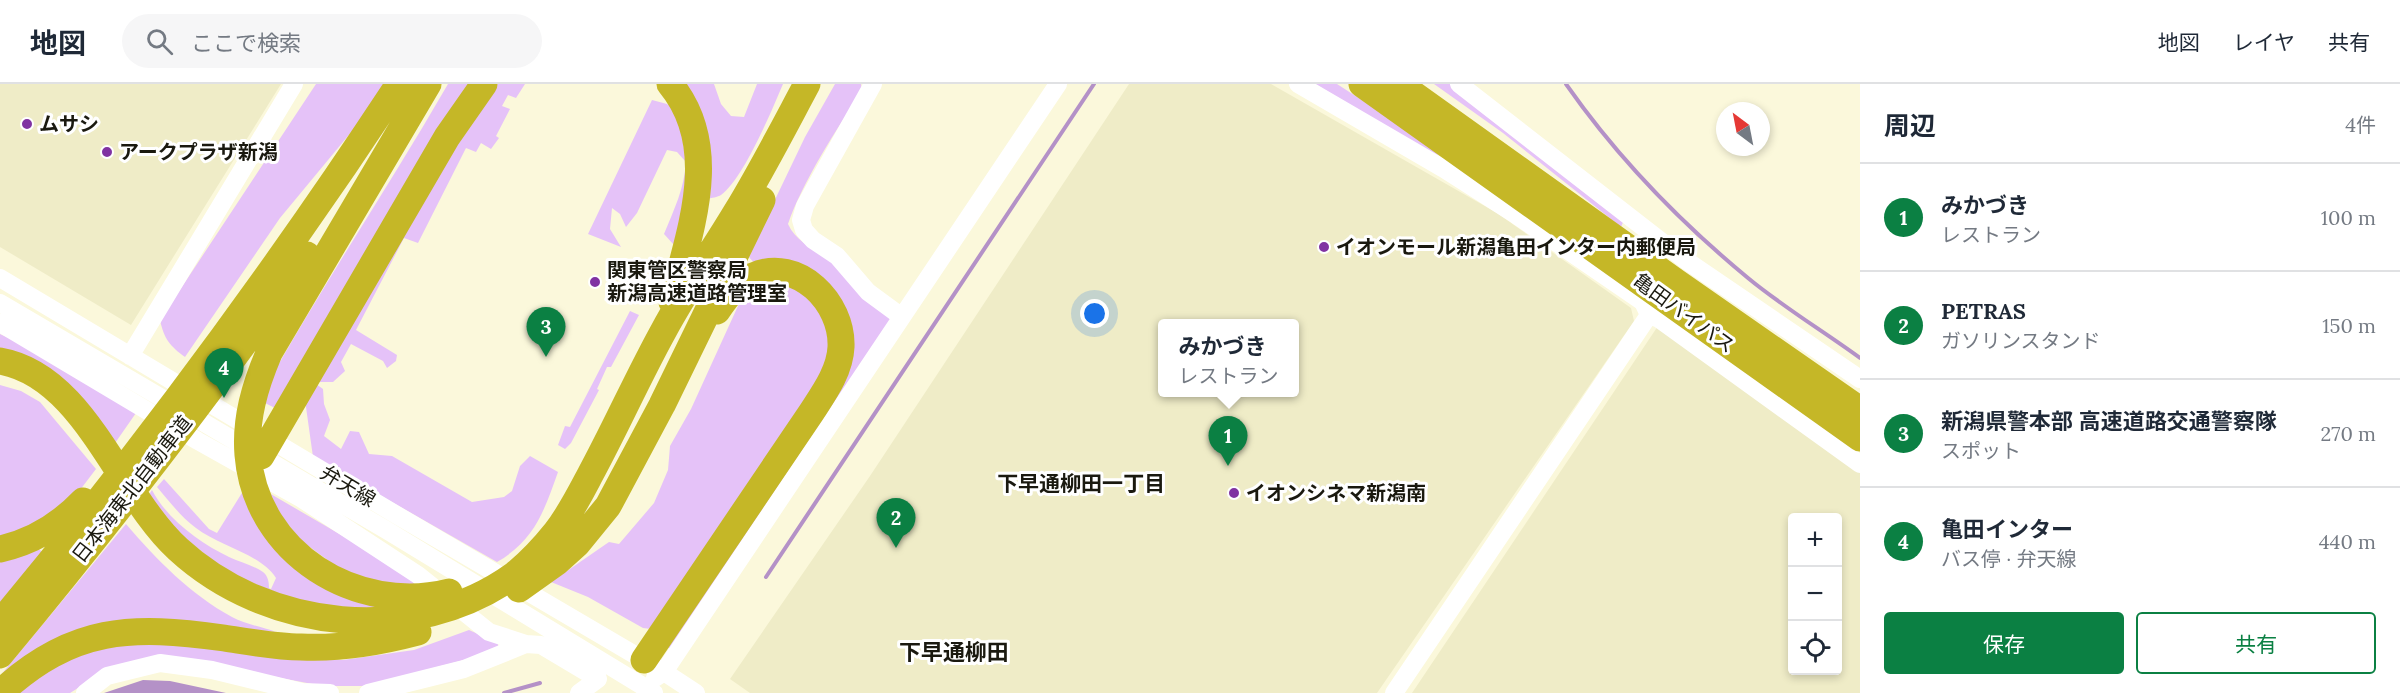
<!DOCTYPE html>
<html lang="ja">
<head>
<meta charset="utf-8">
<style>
  body { margin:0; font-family:Lora,"Noto Sans JP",serif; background:#f6f6f7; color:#1f2937 }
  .controls { position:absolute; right:18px; bottom:18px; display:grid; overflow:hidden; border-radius:6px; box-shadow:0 3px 9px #0003 }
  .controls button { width:54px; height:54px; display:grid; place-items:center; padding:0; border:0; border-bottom:2px solid #e0e1e3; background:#fff; color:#1f2937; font:30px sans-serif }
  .compass { position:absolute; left:1716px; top:18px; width:54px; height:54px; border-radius:50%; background:#fff; box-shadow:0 3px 9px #0003; rotate:328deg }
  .you { position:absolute; left:1095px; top:230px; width:21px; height:21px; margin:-15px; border:4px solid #fff; border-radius:50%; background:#1a73e8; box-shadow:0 0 0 9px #1a73e833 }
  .badge { display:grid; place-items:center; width:39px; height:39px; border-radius:50%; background:#0b8043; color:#fff; font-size:20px; font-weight:700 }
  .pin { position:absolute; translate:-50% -50px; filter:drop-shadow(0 2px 3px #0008) }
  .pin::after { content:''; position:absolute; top:32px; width:21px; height:18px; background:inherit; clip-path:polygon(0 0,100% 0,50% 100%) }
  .popup { position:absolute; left:1158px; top:235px; width:141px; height:78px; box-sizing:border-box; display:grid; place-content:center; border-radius:6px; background:#fff; filter:drop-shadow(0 2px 4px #0005); font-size:20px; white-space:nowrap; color:#747a83 }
  .popup b { font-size:22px; color:#1f2937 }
  .popup::after { content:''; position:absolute; left:50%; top:100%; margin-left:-12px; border:12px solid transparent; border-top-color:#fff }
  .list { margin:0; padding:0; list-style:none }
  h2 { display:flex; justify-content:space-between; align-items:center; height:78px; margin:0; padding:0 24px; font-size:26px }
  h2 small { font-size:20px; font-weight:400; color:#747a83 }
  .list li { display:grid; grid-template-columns:39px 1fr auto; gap:18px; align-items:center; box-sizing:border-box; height:108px; padding:0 24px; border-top:2px solid #e0e1e3 }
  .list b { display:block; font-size:22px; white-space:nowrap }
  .list p { margin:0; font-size:20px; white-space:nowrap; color:#747a83 }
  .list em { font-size:20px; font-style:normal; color:#747a83 }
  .actions { display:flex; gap:12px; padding:18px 24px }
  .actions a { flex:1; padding:14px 0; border:2px solid #0b8043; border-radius:6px; text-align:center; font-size:21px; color:#0b8043 }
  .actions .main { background:#0b8043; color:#fff }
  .icon { flex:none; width:33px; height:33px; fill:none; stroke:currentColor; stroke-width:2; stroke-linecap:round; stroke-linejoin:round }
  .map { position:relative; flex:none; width:1860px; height:609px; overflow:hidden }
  header { display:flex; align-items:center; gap:36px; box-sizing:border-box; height:84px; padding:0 30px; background:#fff; border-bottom:2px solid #e0e1e3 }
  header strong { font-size:28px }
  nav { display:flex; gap:33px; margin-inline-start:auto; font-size:21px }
  .search { width:420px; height:54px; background:#f6f6f7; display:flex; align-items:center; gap:15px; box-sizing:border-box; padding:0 21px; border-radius:33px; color:#747a83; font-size:22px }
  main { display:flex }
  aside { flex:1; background:#fff }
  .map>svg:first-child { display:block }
  .built { fill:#efecc7; fill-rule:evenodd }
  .green { fill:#e5c2f8 }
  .water { fill:#b491c7 }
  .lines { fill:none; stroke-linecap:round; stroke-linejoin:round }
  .stream { stroke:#b491c7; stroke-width:4 }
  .minor { stroke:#fff; stroke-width:18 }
  .highway { stroke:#c5b727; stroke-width:27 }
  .poi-dot { fill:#8032a2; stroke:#fff; stroke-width:2 }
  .labels { text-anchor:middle; stroke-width:6; stroke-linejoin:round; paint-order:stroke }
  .poi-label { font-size:20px; font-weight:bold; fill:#1a190f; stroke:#fff; text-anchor:start }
  .street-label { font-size:20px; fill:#1a190f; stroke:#fff }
  .neighbourhood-label { font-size:21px; font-weight:bold; fill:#1a190f; stroke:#fff }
  .quarter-label { font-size:22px; font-weight:bold; fill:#1a190f; stroke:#fff }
</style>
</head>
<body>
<header>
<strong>地図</strong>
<div class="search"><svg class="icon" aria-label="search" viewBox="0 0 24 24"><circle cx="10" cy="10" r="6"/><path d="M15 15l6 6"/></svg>ここで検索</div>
<nav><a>地図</a><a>レイヤ</a><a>共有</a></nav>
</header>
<main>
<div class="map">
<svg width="1860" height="609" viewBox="0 0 1860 609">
  <rect width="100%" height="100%" fill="#fbf8db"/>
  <!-- built -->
  <path class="built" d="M0,0H281L131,241L0,163Z
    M1129,0H1271L1497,129L1631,224L1634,237L1377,609H750L730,595L870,392ZM1162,240H1294V308H1162Z
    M1660,239L1860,383V609H1412ZM1792,434H1838V586H1792Z"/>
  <!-- green -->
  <path class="green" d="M316,0H384L362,35L280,134L185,273C170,262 164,255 160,236Z
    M448,0H470L279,326L263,318V308C321,203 388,104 448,0Z
    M498,0H525L516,14L508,11L502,22L510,25L496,52L499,54L491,65L481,59L476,68L466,64L418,159L404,154L356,246L397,271L396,277L387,284L383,277L351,260L341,278L345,287L333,298H315L483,16Z
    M682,0H714L721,20L731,32L744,33L757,0H783C772,26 743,96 721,111C718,113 711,114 707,115Z
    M835,0H861L862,7C837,44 802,99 788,140C797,160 818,166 834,179C855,196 872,217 891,236L670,565L664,560L841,297L844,229L755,180L748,172L805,53Z
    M1315,0H1337L1431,61L1441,75Z
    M1434,0H1451L1624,136L1621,143L1503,49Z
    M652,16L667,20L678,28L690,100L674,161L664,150C674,125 684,106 686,78L677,68L667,66L637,129L626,143L620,130L612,124L610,145L621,163L588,150Z
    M779,199L803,207L817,219L831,253L827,279L814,309L651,545L643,544L588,513L551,498L609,458L619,460L654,419L668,386L670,362L691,325L743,211L758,201Z
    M630,227L639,231L611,283H607L597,305L599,306L571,359L565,365L558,361L565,342L570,343Z
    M0,250L38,268L136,329L113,362L0,267Z
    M316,300L323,305L324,320L330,336L324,352L341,365L350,347L359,348L369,370L392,372L472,418L504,413L512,407L520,382L530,372L558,388C544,427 535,456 497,478L313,373L305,316Z
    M0,301L21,307L40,318L96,385L67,423L0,457Z
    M164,395L209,445L217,449L245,404L264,443L412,525L369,528L285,514L229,490L173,444L148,412L152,406C167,435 200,459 229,473C239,478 253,481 263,488C268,492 269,498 269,504L271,505L276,494C261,470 219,462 196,444C181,433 169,417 157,403Z
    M269,409L398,484L429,504L352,494L288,447Z
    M126,440C157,476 190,510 232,533C245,540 262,543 276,548L189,541L0,592Z
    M35,463L43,468L0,519V474Z
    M469,546L498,559V567L365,602H323L249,588L107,586L70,609H16L68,571L149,555L254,571L343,576L414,566Z"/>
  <!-- water -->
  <path class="water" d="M143,596L170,597L226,609H104Z"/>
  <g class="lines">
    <!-- stream -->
    <path class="stream" d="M1566,0C1617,73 1679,137 1748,194C1783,223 1823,247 1860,274
      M766,493L1094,0
      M504,609L540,599"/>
    <!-- minor -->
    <path class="minor" d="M873,0L816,102L805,122L801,136L804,146L813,156L837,172L868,208L902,233
      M1298,0L1444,85L1516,131L1643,218L1649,231L1659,235L1860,380
      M1459,0L1684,175L1860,295
      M0,194L395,430L664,588L696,609
      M0,219L388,447L654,609
      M0,239L198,357L302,415L418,491L489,548L526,560L541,561L598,595L579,609
      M130,272L294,0
      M655,594L664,588L1058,0
      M85,609L107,592L160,579L212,586L302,608L330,609
      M368,609L464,585L526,560
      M1394,609L1649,231"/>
    <!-- highway -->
    <path class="highway" d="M428,0L269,269C255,302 245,335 248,371C256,470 357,531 449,508
      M670,0C723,64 689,148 672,218
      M1362,0L1860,354
      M1399,0L1676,198L1860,326
      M0,277C85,292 118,410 178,465C267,547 414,563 514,491C529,479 544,463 556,448C570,430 580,410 590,391C616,343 638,293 664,246C686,205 713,167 737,127C762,86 784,43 807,0
      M261,372L447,53L484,0
      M0,465C32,458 61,440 83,417
      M519,505L557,478L577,460L608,422L662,321L762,116
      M0,539C143,367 276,187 399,0
      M0,571C107,442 211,309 307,171
      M644,576L811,329C824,309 840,287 841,263C843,219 798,172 753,192C737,198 726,213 717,227
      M0,609C72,542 132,541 224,554C250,558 275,563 301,563C340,565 380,558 418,548"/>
  </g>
  <!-- markers -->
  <g class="poi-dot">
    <circle cx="27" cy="40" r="6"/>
    <circle cx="107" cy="68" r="6"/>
    <circle cx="1324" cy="163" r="6"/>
    <circle cx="595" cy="198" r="6"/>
    <circle cx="1234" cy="409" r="6"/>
  </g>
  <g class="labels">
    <!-- poi labels -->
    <g class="poi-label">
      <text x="39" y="47">ムサシ</text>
      <text x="119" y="75">アークプラザ新潟</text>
      <text x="1336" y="170">イオンモール新潟亀田インター内郵便局</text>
      <text x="607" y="193">関東管区警察局<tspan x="607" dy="23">新潟高速道路管理室</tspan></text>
      <text x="1246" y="416">イオンシネマ新潟南</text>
    </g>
    <!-- street labels -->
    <g class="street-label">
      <text transform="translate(1684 229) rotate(36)" y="7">亀田バイパス</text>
      <text transform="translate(348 402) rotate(31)" y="7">弁天線</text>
      <text transform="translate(132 405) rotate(-52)" y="7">日本海東北自動車道</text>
    </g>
    <!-- neighbourhood labels -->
    <g class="neighbourhood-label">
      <text x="1081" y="407">下早通柳田一丁目</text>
    </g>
    <!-- quarter labels -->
    <g class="quarter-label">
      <text x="954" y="576">下早通柳田</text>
    </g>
  </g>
</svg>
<div class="controls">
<button>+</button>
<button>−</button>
<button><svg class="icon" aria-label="locate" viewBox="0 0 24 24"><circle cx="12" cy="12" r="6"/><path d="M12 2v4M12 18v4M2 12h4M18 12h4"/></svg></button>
</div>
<svg class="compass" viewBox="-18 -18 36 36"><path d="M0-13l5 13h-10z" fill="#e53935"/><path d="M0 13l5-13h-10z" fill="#747a83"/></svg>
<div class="you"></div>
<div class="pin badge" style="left:1228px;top:382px">1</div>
<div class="popup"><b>みかづき</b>レストラン</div>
<div class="pin badge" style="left:896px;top:464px">2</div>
<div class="pin badge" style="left:546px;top:273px">3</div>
<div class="pin badge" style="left:224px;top:314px">4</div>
</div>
<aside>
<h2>周辺<small>4件</small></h2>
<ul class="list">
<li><span class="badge">1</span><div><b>みかづき</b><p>レストラン</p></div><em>100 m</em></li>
<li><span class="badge">2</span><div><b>PETRAS</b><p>ガソリンスタンド</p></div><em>150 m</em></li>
<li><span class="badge">3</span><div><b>新潟県警本部 高速道路交通警察隊</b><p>スポット</p></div><em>270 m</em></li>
<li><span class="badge">4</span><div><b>亀田インター</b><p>バス停 · 弁天線</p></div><em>440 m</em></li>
</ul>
<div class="actions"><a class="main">保存</a><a>共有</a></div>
</aside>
</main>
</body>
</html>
